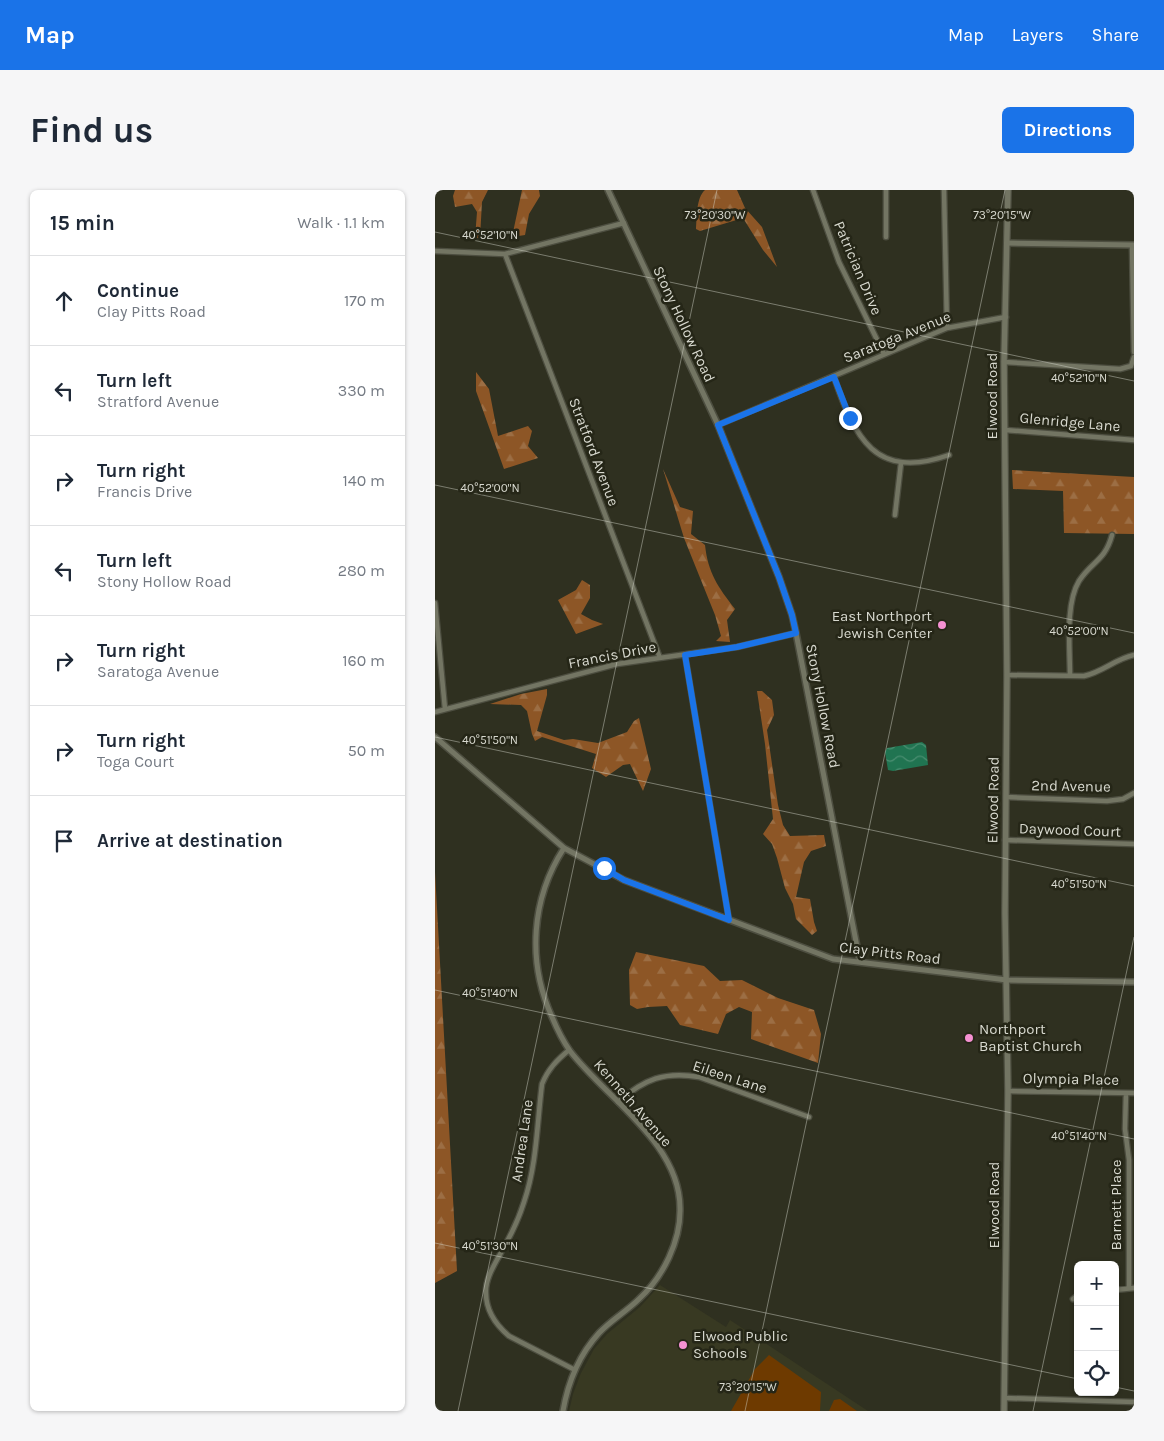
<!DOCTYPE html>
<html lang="en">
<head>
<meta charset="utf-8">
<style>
  body { margin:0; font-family:Karla,sans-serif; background:#f6f6f7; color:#1f2937 }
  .controls { position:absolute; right:15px; bottom:15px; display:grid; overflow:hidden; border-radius:8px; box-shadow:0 1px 4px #0004 }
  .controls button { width:45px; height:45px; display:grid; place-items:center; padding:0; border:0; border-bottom:1px solid #e0e1e3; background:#fff; color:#1f2937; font:25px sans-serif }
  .stop { position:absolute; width:15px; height:15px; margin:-11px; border:4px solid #1a73e8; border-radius:50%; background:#fff }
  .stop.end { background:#1a73e8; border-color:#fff; box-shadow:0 1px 5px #0008 }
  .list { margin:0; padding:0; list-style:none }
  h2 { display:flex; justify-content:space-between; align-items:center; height:65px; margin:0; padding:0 20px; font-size:21px }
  h2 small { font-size:16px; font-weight:400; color:#747a83 }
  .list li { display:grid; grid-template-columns:32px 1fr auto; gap:15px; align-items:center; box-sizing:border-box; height:90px; padding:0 20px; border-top:1px solid #e0e1e3 }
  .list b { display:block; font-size:19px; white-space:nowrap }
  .list p { margin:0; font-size:16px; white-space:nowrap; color:#747a83 }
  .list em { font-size:16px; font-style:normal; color:#747a83 }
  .icon { flex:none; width:28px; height:28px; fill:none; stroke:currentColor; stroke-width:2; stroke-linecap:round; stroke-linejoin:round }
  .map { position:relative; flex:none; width:699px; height:1221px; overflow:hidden; border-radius:8px }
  header { display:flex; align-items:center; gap:30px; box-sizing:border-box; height:70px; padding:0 25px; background:#1a73e8; color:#fff }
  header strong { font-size:24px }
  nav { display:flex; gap:28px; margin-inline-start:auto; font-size:18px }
  .intro { display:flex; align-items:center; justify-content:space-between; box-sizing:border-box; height:120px; padding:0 30px }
  h1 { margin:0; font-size:35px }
  .button { padding:12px 22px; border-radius:8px; background:#1a73e8; color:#fff; font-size:18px; font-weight:700 }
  main { display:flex; gap:30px; padding:0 30px }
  aside { flex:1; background:#fff; border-radius:8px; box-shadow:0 1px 4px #0004 }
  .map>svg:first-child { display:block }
  .built { fill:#383922 }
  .grass { fill:#6e3a00 }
  .forest { fill:url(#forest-firs) }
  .water { fill:url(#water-waves) }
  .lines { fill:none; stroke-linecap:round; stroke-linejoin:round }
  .minor-casing { stroke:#4d4e40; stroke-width:7 }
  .tertiary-casing { stroke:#4d4e40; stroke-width:8 }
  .secondary-casing { stroke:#4d4e40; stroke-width:8 }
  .minor { stroke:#737563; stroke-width:4.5 }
  .tertiary { stroke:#737563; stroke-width:5 }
  .secondary { stroke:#737563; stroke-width:5.5 }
  .route { stroke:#1a73e8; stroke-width:6 }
  .ticks { fill:none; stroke:#d8d9cf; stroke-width:1; stroke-opacity:0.45 }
  .poi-dot { fill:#f591d2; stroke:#252617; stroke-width:2 }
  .labels { text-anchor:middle; stroke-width:5; stroke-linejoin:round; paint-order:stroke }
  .street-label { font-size:15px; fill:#d8d9cf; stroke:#252617 }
  .poi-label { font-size:15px; fill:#d8d9cf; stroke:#252617; text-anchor:start }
  .ticks-label { font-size:12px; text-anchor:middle; fill:#d8d9cf; stroke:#252617; stroke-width:5; stroke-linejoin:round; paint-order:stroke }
</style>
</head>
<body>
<header>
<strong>Map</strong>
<nav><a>Map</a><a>Layers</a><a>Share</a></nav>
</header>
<div class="intro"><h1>Find us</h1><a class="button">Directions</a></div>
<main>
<aside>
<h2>15 min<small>Walk · 1.1 km</small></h2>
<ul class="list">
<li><svg class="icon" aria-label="ahead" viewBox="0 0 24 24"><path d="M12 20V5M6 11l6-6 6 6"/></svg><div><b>Continue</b><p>Clay Pitts Road</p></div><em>170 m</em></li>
<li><svg class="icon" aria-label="left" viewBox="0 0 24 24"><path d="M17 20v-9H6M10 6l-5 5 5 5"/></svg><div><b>Turn left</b><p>Stratford Avenue</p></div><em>330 m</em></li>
<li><svg class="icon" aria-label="right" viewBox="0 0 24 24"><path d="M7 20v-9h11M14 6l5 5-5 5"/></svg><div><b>Turn right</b><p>Francis Drive</p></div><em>140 m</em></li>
<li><svg class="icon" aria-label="left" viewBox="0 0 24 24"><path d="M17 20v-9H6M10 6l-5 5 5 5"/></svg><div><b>Turn left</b><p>Stony Hollow Road</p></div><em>280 m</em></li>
<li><svg class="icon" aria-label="right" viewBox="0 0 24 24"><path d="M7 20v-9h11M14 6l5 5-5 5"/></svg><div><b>Turn right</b><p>Saratoga Avenue</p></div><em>160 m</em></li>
<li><svg class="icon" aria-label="right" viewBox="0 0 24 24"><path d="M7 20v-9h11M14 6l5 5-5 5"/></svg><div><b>Turn right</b><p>Toga Court</p></div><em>50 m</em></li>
<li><svg class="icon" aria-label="arrive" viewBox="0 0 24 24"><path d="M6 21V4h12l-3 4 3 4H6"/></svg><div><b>Arrive at destination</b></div></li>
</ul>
</aside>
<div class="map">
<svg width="699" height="1221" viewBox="0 0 699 1221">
  <defs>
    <pattern id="forest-firs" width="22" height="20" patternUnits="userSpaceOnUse" patternTransform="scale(1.25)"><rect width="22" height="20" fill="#8d5626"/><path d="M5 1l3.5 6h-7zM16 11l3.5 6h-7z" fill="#9c6e44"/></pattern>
    <pattern id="water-waves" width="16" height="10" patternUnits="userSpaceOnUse" patternTransform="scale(1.25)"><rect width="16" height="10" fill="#207451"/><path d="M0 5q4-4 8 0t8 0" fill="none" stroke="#4a8e71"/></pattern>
  </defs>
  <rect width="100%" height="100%" fill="#2f3020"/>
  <!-- built -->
  <path class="built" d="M225,1095L291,1137L295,1130L433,1221H134L138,1204L146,1183L159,1159L172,1144L205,1117Z"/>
  <!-- grass -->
  <path class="grass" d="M334,1165L386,1202L385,1221H296L320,1179Z
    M405,1209L422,1221H394L399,1210Z"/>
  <!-- forest -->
  <path class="forest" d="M20,0H53L47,12L45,48H40L42,22L37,14L20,17L18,6Z
    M87,0H104L105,6L94,24L90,45L77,47Z
    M270,0H302L310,18L327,37L342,77L328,60L308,28L265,41L261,39C262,27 261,8 270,0Z
    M41,182L54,199L63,246L93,236L97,241L93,256L103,268L69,279L41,201Z
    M228,279L245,317L258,321L256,344L270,355C273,383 283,397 300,419L292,430L295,452L281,451L286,446L280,425L249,348Z
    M577,280L699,287V344L629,343L628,301L578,299Z
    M147,390L155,395V408L146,424L157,430L168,434L141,444L123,410L141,400Z
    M112,499V505L102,541L129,550L138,549L163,553L192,542L199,531L204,528L216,579L208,601L195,574L188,575L171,587L157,578L161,564L107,547L100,551L97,544L92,521L86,515L55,514L86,504Z
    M322,501H327L337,510L339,525L332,540L343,615L348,635L355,646L389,645L391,656L376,661L369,672L361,707L375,709L379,732L382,741L377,745L361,729L358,714L350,698L342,668L337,654L328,644L338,629L330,554Z
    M0,682L22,1081L0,1093Z
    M201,762L269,776L285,791L307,790L343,808L379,820L386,844L383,873L316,849L317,822L304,817L291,824L283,844L245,835L232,816L213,817L202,819L195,815L194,780Z"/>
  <!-- water -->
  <path class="water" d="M487,552L491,555L493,575L458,581L453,580L450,562L452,558Z"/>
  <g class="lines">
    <defs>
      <path id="minor" d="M378,0L404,72L449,164
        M509,0L512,138
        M451,47V0
        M697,55L699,162
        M0,61L70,64L189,33
        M70,64L225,468
        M569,172L685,179L696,176L699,167
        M399,187C420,248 440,291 514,265
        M283,235L512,138L571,127
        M570,240L699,250
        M460,325L466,273
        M0,413L10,519
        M250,465L294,730
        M572,485L649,486C668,482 680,469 699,465
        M635,486C635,459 630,414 644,391C657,371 670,371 677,345
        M0,522L182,474L302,457L361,443
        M571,607L672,611L688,609L699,603
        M570,650L699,654
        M134,860C122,870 113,879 107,894C102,933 102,974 89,1012C84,1028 77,1043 69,1057C62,1071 50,1087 51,1103C51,1121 61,1135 74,1146L140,1180
        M573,901L699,903
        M691,903L690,939L694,970V1098
        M183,912C209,889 230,881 264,887L374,927
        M680,1100L699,1098
        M638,1109L643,1105
        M570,1208L699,1212
        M0,1220L1,1221"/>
      <path id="tertiary" d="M173,0L283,235L344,387L357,425L361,443L425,772
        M572,53L699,55
        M0,547L129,658L189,690L398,769L572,790L699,792
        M128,1221C133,1192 144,1165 164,1143C176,1130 192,1121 204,1109C228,1087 246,1051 245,1018C245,953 171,908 135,861C128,851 122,839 117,827C92,772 96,709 129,658"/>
      <path id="secondary" d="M569,1221L573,901L570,723L572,485L569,172L573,0"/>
    </defs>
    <!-- minor casing -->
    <use href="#minor" class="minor-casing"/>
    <!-- tertiary casing -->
    <use href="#tertiary" class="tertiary-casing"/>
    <!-- secondary casing -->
    <use href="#secondary" class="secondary-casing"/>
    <!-- minor -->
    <use href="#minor" class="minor"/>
    <!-- tertiary -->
    <use href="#tertiary" class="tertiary"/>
    <!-- secondary -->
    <use href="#secondary" class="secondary"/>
  </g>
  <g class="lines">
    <!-- route -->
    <path class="route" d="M169,678L189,690L294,730L250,465L302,457L361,443L357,425L344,387L283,235L399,187L415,228"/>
  </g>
  <!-- ticks -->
  <path class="ticks" d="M0,42L699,191M0,295L699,443M0,547L699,696M0,800L699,949M0,1053L643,1189M680,1197L699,1201M23,1221L282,0M310,1221L570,0M598,1221L699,747"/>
  <!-- markers -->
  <g class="poi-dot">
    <circle cx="507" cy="435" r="5"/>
    <circle cx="534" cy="848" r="5"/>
    <circle cx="248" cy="1155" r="5"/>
  </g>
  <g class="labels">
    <!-- street labels -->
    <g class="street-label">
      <text transform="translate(423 78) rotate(67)" y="5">Patrician Drive</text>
      <text transform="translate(249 134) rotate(65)" y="5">Stony Hollow Road</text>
      <text transform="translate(462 147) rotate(-22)" y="5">Saratoga Avenue</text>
      <text transform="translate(557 206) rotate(-90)" y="5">Elwood Road</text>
      <text transform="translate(635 232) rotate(5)" y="5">Glenridge Lane</text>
      <text transform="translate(159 262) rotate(69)" y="5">Stratford Avenue</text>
      <text transform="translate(177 465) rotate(-11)" y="5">Francis Drive</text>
      <text transform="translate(388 516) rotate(79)" y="5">Stony Hollow Road</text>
      <text transform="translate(636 596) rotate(1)" y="5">2nd Avenue</text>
      <text transform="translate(558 610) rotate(-89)" y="5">Elwood Road</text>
      <text transform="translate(635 640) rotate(2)" y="5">Daywood Court</text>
      <text transform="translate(455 763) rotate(7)" y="5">Clay Pitts Road</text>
      <text transform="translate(295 887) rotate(18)" y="5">Eileen Lane</text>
      <text transform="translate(636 889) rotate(1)" y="5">Olympia Place</text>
      <text transform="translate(198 913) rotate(49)" y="5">Kenneth Avenue</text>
      <text transform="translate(87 951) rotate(-82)" y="5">Andrea Lane</text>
      <text transform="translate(559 1015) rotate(-90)" y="5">Elwood Road</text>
      <text transform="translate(681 1015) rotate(-90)" y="5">Barnett Place</text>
    </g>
    <!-- poi labels -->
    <g class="poi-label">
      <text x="497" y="431" text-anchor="end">East Northport<tspan x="497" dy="17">Jewish Center</tspan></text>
      <text x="544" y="844">Northport<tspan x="544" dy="17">Baptist Church</tspan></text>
      <text x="258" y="1151">Elwood Public<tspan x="258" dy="17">Schools</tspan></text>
    </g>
  </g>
  <g class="ticks-label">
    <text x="280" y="29">73°20'30"W</text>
    <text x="567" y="29">73°20'15"W</text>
    <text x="55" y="49">40°52'10"N</text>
    <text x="644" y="192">40°52'10"N</text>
    <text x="55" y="302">40°52'00"N</text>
    <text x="644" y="445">40°52'00"N</text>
    <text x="55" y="554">40°51'50"N</text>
    <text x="644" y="698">40°51'50"N</text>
    <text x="55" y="807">40°51'40"N</text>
    <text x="644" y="950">40°51'40"N</text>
    <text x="55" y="1060">40°51'30"N</text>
    <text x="313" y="1201">73°20'15"W</text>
  </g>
</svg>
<div class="controls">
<button>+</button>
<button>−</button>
<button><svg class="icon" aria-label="locate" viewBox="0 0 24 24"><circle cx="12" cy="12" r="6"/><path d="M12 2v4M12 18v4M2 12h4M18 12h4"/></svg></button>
</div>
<div class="stop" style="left:169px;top:678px"></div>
<div class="stop end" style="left:415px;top:228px"></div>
</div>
</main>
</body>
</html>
